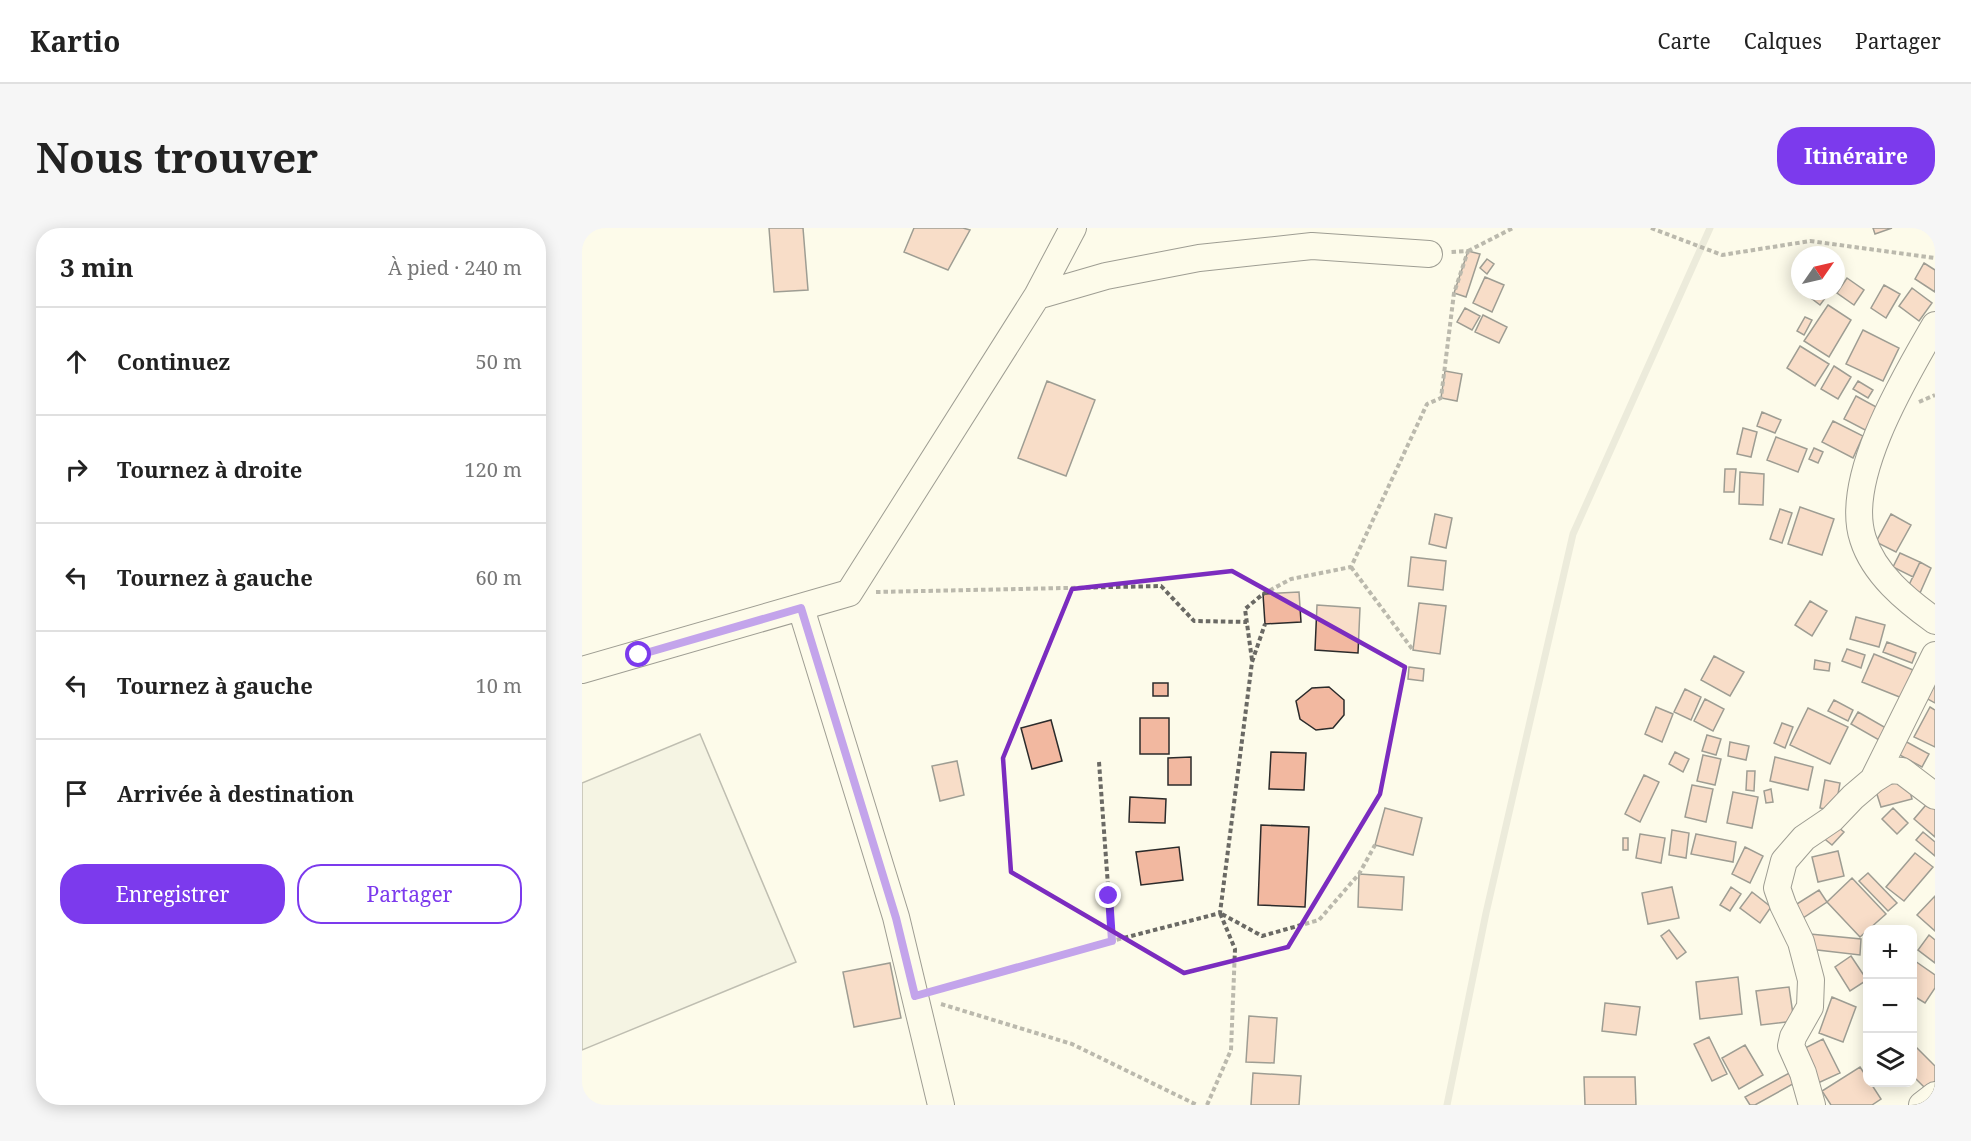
<!DOCTYPE html>
<html lang="fr">
<head>
<meta charset="utf-8">
<style>
  body { margin:0; font-family:"Noto Serif",serif; background:#f6f6f6; color:#222 }
  .controls { position:absolute; right:18px; bottom:18px; display:grid; overflow:hidden; border-radius:12px; box-shadow:0 3px 15px #0003 }
  .controls button { width:54px; height:54px; display:grid; place-items:center; padding:0; border:0; border-bottom:2px solid #e0e0e0; background:#fff; color:#222; font:30px sans-serif }
  .compass { position:absolute; left:1209px; top:18px; width:54px; height:54px; border-radius:50%; background:#fff; box-shadow:0 3px 15px #0003; rotate:56deg }
  .stop { position:absolute; width:18px; height:18px; margin:-14px; border:4px solid #7c3aed; border-radius:50%; background:#fff }
  .stop.end { background:#7c3aed; border-color:#fff; box-shadow:0 2px 6px #0008 }
  .list { margin:0; padding:0; list-style:none }
  h2 { display:flex; justify-content:space-between; align-items:center; height:78px; margin:0; padding:0 24px; font-size:26px }
  h2 small { font-size:20px; font-weight:400; color:#767676 }
  .list li { display:grid; grid-template-columns:39px 1fr auto; gap:18px; align-items:center; box-sizing:border-box; height:108px; padding:0 24px; border-top:2px solid #e0e0e0 }
  .list b { display:block; font-size:22px; white-space:nowrap }
  .list em { font-size:20px; font-style:normal; color:#767676 }
  .actions { display:flex; gap:12px; padding:18px 24px }
  .actions a { flex:1; padding:14px 0; border:2px solid #7c3aed; border-radius:24px; text-align:center; font-size:21px; color:#7c3aed }
  .actions .main { background:#7c3aed; color:#fff }
  .icon { flex:none; width:33px; height:33px; fill:none; stroke:currentColor; stroke-width:2; stroke-linecap:round; stroke-linejoin:round }
  .map { position:relative; flex:none; width:1353px; height:877px; overflow:hidden; border-radius:24px }
  header { display:flex; align-items:center; gap:36px; box-sizing:border-box; height:84px; padding:0 30px; background:#fff; border-bottom:2px solid #e0e0e0 }
  header strong { font-size:28px }
  nav { display:flex; gap:33px; margin-inline-start:auto; font-size:21px }
  .intro { display:flex; align-items:center; justify-content:space-between; box-sizing:border-box; height:144px; padding:0 36px }
  h1 { margin:0; font-size:42px }
  .button { padding:15px 27px; border-radius:24px; background:#7c3aed; color:#fff; font-size:21px; font-weight:700 }
  main { display:flex; gap:36px; padding:0 36px }
  aside { flex:1; background:#fff; border-radius:24px; box-shadow:0 3px 15px #0003 }
  .map>svg:first-child { display:block }
  .garden { fill:#ecebdb; stroke:#74746e; stroke-width:1.5 }
  .lines { fill:none; stroke-linecap:round; stroke-linejoin:round }
  .stream { stroke:#d8d7c9; stroke-width:7 }
  .building { fill:#f2b8a0; stroke:#2b2b2b; stroke-width:1.5 }
  .minor-casing { stroke:#2b2b2b; stroke-width:28 }
  .path { stroke:#6a6964; stroke-width:4; stroke-dasharray:4.5 3; stroke-linecap:butt }
  .minor { stroke:#fdfbea; stroke-width:26 }
  .route { stroke:#7c3aed; stroke-width:8 }
  .marked { fill:none; stroke:#7b2cbf; stroke-width:4.5; stroke-linejoin:round }
</style>
</head>
<body>
<header>
<strong>Kartio</strong>
<nav><a>Carte</a><a>Calques</a><a>Partager</a></nav>
</header>
<div class="intro"><h1>Nous trouver</h1><a class="button">Itinéraire</a></div>
<main>
<aside>
<h2>3 min<small>À pied · 240 m</small></h2>
<ul class="list">
<li><svg class="icon" aria-label="ahead" viewBox="0 0 24 24"><path d="M12 20V5M6 11l6-6 6 6"/></svg><div><b>Continuez</b></div><em>50 m</em></li>
<li><svg class="icon" aria-label="right" viewBox="0 0 24 24"><path d="M7 20v-9h11M14 6l5 5-5 5"/></svg><div><b>Tournez à droite</b></div><em>120 m</em></li>
<li><svg class="icon" aria-label="left" viewBox="0 0 24 24"><path d="M17 20v-9H6M10 6l-5 5 5 5"/></svg><div><b>Tournez à gauche</b></div><em>60 m</em></li>
<li><svg class="icon" aria-label="left" viewBox="0 0 24 24"><path d="M17 20v-9H6M10 6l-5 5 5 5"/></svg><div><b>Tournez à gauche</b></div><em>10 m</em></li>
<li><svg class="icon" aria-label="arrive" viewBox="0 0 24 24"><path d="M6 21V4h12l-3 4 3 4H6"/></svg><div><b>Arrivée à destination</b></div></li>
</ul>
<div class="actions"><a class="main">Enregistrer</a><a>Partager</a></div>
</aside>
<div class="map">
<svg width="1353" height="877" viewBox="0 0 1353 877">
  <rect width="100%" height="100%" fill="#fdfbea"/>
  <!-- garden -->
  <path class="garden" d="M118,506L214,734L0,822V555Z"/>
  <g class="lines">
    <!-- stream -->
    <path class="stream" d="M865,877L904,685L991,306L1128,0"/>
  </g>
  <!-- building -->
  <path class="building" d="M187,0H221L226,62L192,64Z
    M332,0H381L388,2L366,42L322,24Z
    M1291,0H1310L1293,6Z
    M886,23L898,26L884,69L872,65Z
    M905,31L912,36L905,46L898,40Z
    M1342,35L1353,42V64L1333,51Z
    M903,49L922,57L910,84L891,75Z
    M1265,50L1282,62L1272,77L1255,65Z
    M1302,57L1318,66L1304,90L1289,80Z
    M1330,60L1350,75L1337,93L1317,78Z
    M1234,63L1244,69L1238,77L1229,70Z
    M1246,77L1269,92L1247,129L1222,113Z
    M883,80L898,88L890,102L875,94Z
    M901,87L925,99L917,115L893,104Z
    M1223,89L1230,92L1222,107L1215,103Z
    M1281,102L1317,120L1301,153L1264,136Z
    M1218,118L1247,136L1233,158L1205,140Z
    M1252,138L1269,149L1256,171L1239,161Z
    M863,143L880,146L875,173L859,170Z
    M465,153L513,172L484,248L436,230Z
    M1276,153L1291,162L1286,170L1271,161Z
    M1274,168L1298,181L1287,204L1262,191Z
    M1180,184L1199,192L1193,205L1175,198Z
    M1251,193L1281,208L1271,230L1240,214Z
    M1161,200L1175,204L1169,229L1155,226Z
    M1194,209L1225,221L1216,244L1185,232Z
    M1232,220L1241,224L1236,235L1227,231Z
    M1143,241H1154L1152,264H1142Z
    M1158,244L1182,246L1181,277L1157,276Z
    M1218,279L1252,291L1240,327L1206,316Z
    M1198,281L1210,285L1200,315L1188,311Z
    M853,286L870,290L864,320L847,316Z
    M1309,286L1329,297L1314,324L1294,314Z
    M1318,325L1338,334L1331,349L1311,339Z
    M829,329L864,333L861,362L826,358Z
    M1338,334L1349,340L1338,365L1326,359Z
    M717,364L719,394L683,396L681,366Z
    M1228,373L1245,383L1230,408L1213,397Z
    M837,375L864,378L858,426L831,422Z
    M735,377L778,380L776,425L733,422Z
    M1274,389L1303,397L1297,419L1268,411Z
    M1305,414L1334,425L1330,435L1301,424Z
    M1265,421L1283,427L1279,440L1260,433Z
    M1292,426L1331,442L1320,470L1280,454Z
    M1132,428L1162,444L1148,468L1119,452Z
    M1233,432L1248,435L1247,443L1232,441Z
    M827,439L842,441L841,453L826,451Z
    M1353,449V475L1342,469Z
    M571,455H586V468H571Z
    M747,459L762,472V487L751,500L734,502L718,491L714,473L730,460Z
    M1103,461L1119,469L1109,492L1092,484Z
    M1123,471L1142,481L1131,503L1112,493Z
    M1252,472L1271,482L1266,493L1246,483Z
    M1074,479L1091,486L1080,514L1063,506Z
    M1348,479L1353,482V519L1332,509Z
    M1226,480L1266,499L1248,536L1208,517Z
    M1276,484L1304,500L1297,512L1269,496Z
    M558,490H587V526H558Z
    M469,492L480,533L450,541L439,500Z
    M1200,495L1211,499L1203,520L1192,515Z
    M1125,507L1139,511L1134,527L1120,523Z
    M1321,512L1347,526L1340,539L1314,525Z
    M1148,514L1167,518L1164,532L1146,528Z
    M689,524L724,525L722,562L687,561Z
    M1093,524L1107,531L1101,544L1087,536Z
    M1121,527L1139,531L1133,557L1115,553Z
    M609,529V557H586V530Z
    M1193,529L1231,539L1226,562L1188,553Z
    M375,533L382,567L358,573L350,538Z
    M1165,543H1173L1172,563L1164,562Z
    M1062,547L1077,554L1058,594L1043,586Z
    M1243,552L1258,555L1253,583L1238,580Z
    M1325,552L1330,571L1299,579L1293,560Z
    M1110,557L1131,561L1124,594L1103,589Z
    M1189,561L1191,574L1184,575L1182,563Z
    M1151,564L1176,569L1170,600L1145,595Z
    M548,569L584,571L583,595L547,594Z
    M1349,571L1353,575V609L1332,591Z
    M803,580L840,590L831,627L793,617Z
    M1311,580L1326,595L1315,606L1300,591Z
    M1251,595L1262,604L1250,617L1239,608Z
    M679,597L727,599L723,679L676,677Z
    M1090,602L1107,605L1104,630L1087,627Z
    M1341,604L1353,614V628L1334,612Z
    M1058,606L1083,610L1079,635L1054,630Z
    M1114,606L1154,614L1151,634L1109,626Z
    M1041,610H1046V622H1041Z
    M597,619L601,652L559,657L554,624Z
    M1163,619L1181,628L1168,655L1150,646Z
    M1256,623L1262,648L1236,654L1230,629Z
    M1333,625L1351,639L1322,673L1304,659Z
    M1286,645L1315,675L1306,683L1277,653Z
    M777,646L822,649L820,682L776,679Z
    M1270,650L1304,686L1278,709L1245,674Z
    M1090,659L1097,690L1066,696L1060,665Z
    M1149,659L1159,666L1148,683L1138,677Z
    M1237,662L1245,674L1218,692L1210,679Z
    M1170,664L1189,679L1178,695L1158,680Z
    M1353,668V703L1335,687Z
    M1087,702L1104,724L1095,731L1079,708Z
    M1228,706L1279,711L1278,727L1227,721Z
    M1347,707L1353,712V735L1336,722Z
    M1269,728L1285,752L1268,763L1253,739Z
    M1333,733L1353,747V760L1343,775L1330,767V737Z
    M308,735L319,790L272,799L261,744Z
    M1156,749L1160,786L1118,791L1114,754Z
    M1207,759L1212,793L1179,797L1174,763Z
    M1250,769L1274,779L1261,814L1237,805Z
    M1023,775L1058,779L1054,807L1020,803Z
    M667,788L695,790L692,835L664,834Z
    M1127,809L1145,846L1130,853L1112,816Z
    M1241,811L1258,845L1236,855L1219,822Z
    M1331,816L1353,838V853L1345,862L1330,847Z
    M1163,817L1181,847L1157,861L1140,830Z
    M1278,839L1286,851V854H1288L1299,871L1290,877H1249L1240,863Z
    M1213,842L1218,852L1173,877H1168L1163,869Z
    M671,845L719,848L717,877H669Z
    M1002,849H1053L1054,877H1003Z"/>
  <g class="lines">
    <defs>
      <path id="minor" d="M455,68L524,48L617,30L730,18L847,26
        M1353,97C1323,149 1261,251 1281,311C1292,346 1324,372 1353,393
        M219,380L314,689L359,877
        M0,442L267,365L455,68L491,0
        M1291,552L1353,427
        M1230,877L1221,845L1209,818L1211,809L1228,779L1229,752L1219,714L1201,677L1195,660L1202,633L1222,610L1250,591L1271,569L1291,552L1307,542L1320,543L1353,568
        M1340,877L1353,867"/>
    </defs>
    <!-- minor casing -->
    <use href="#minor" class="minor-casing"/>
    <!-- path -->
    <path class="path" d="M1069,0L1140,27L1228,13L1353,30
      M886,23L931,0
      M1337,174L1353,167
      M769,339L831,422
      M294,364L579,358L612,393L665,394
      M670,432L663,381L681,366L709,351L769,339L845,176L859,170L872,65L886,23L869,24
      M517,534L530,713
      M354,762L530,713L638,685L670,434L683,396
      M359,776L490,816L615,877
      M625,877L649,822L653,721L638,685L680,708L737,692L777,646L793,617"/>
    <!-- minor -->
    <use href="#minor" class="minor"/>
  </g>
  <g class="lines">
    <!-- route -->
    <path class="route" d="M57,427L219,380L314,690L333,768L530,713L527,668"/>
  </g>
  <!-- marked area -->
  <path d="M0 0H1353V877H0ZM650,343L823,439L798,566L706,719L602,745L429,644L421,530L490,361Z" fill="#fdfbea" fill-opacity=".55" fill-rule="evenodd"/>
  <path class="marked" d="M650,343L823,439L798,566L706,719L602,745L429,644L421,530L490,361Z"/>
</svg>
<div class="controls">
<button>+</button>
<button>−</button>
<button><svg class="icon" aria-label="layers" viewBox="0 0 24 24"><path d="M12 4l9 5-9 5-9-5zM3 14l9 5 9-5"/></svg></button>
</div>
<svg class="compass" viewBox="-18 -18 36 36"><path d="M0-13l5 13h-10z" fill="#e53935"/><path d="M0 13l5-13h-10z" fill="#767676"/></svg>
<div class="stop" style="left:57px;top:427px"></div>
<div class="stop end" style="left:527px;top:668px"></div>
</div>
</main>
</body>
</html>
